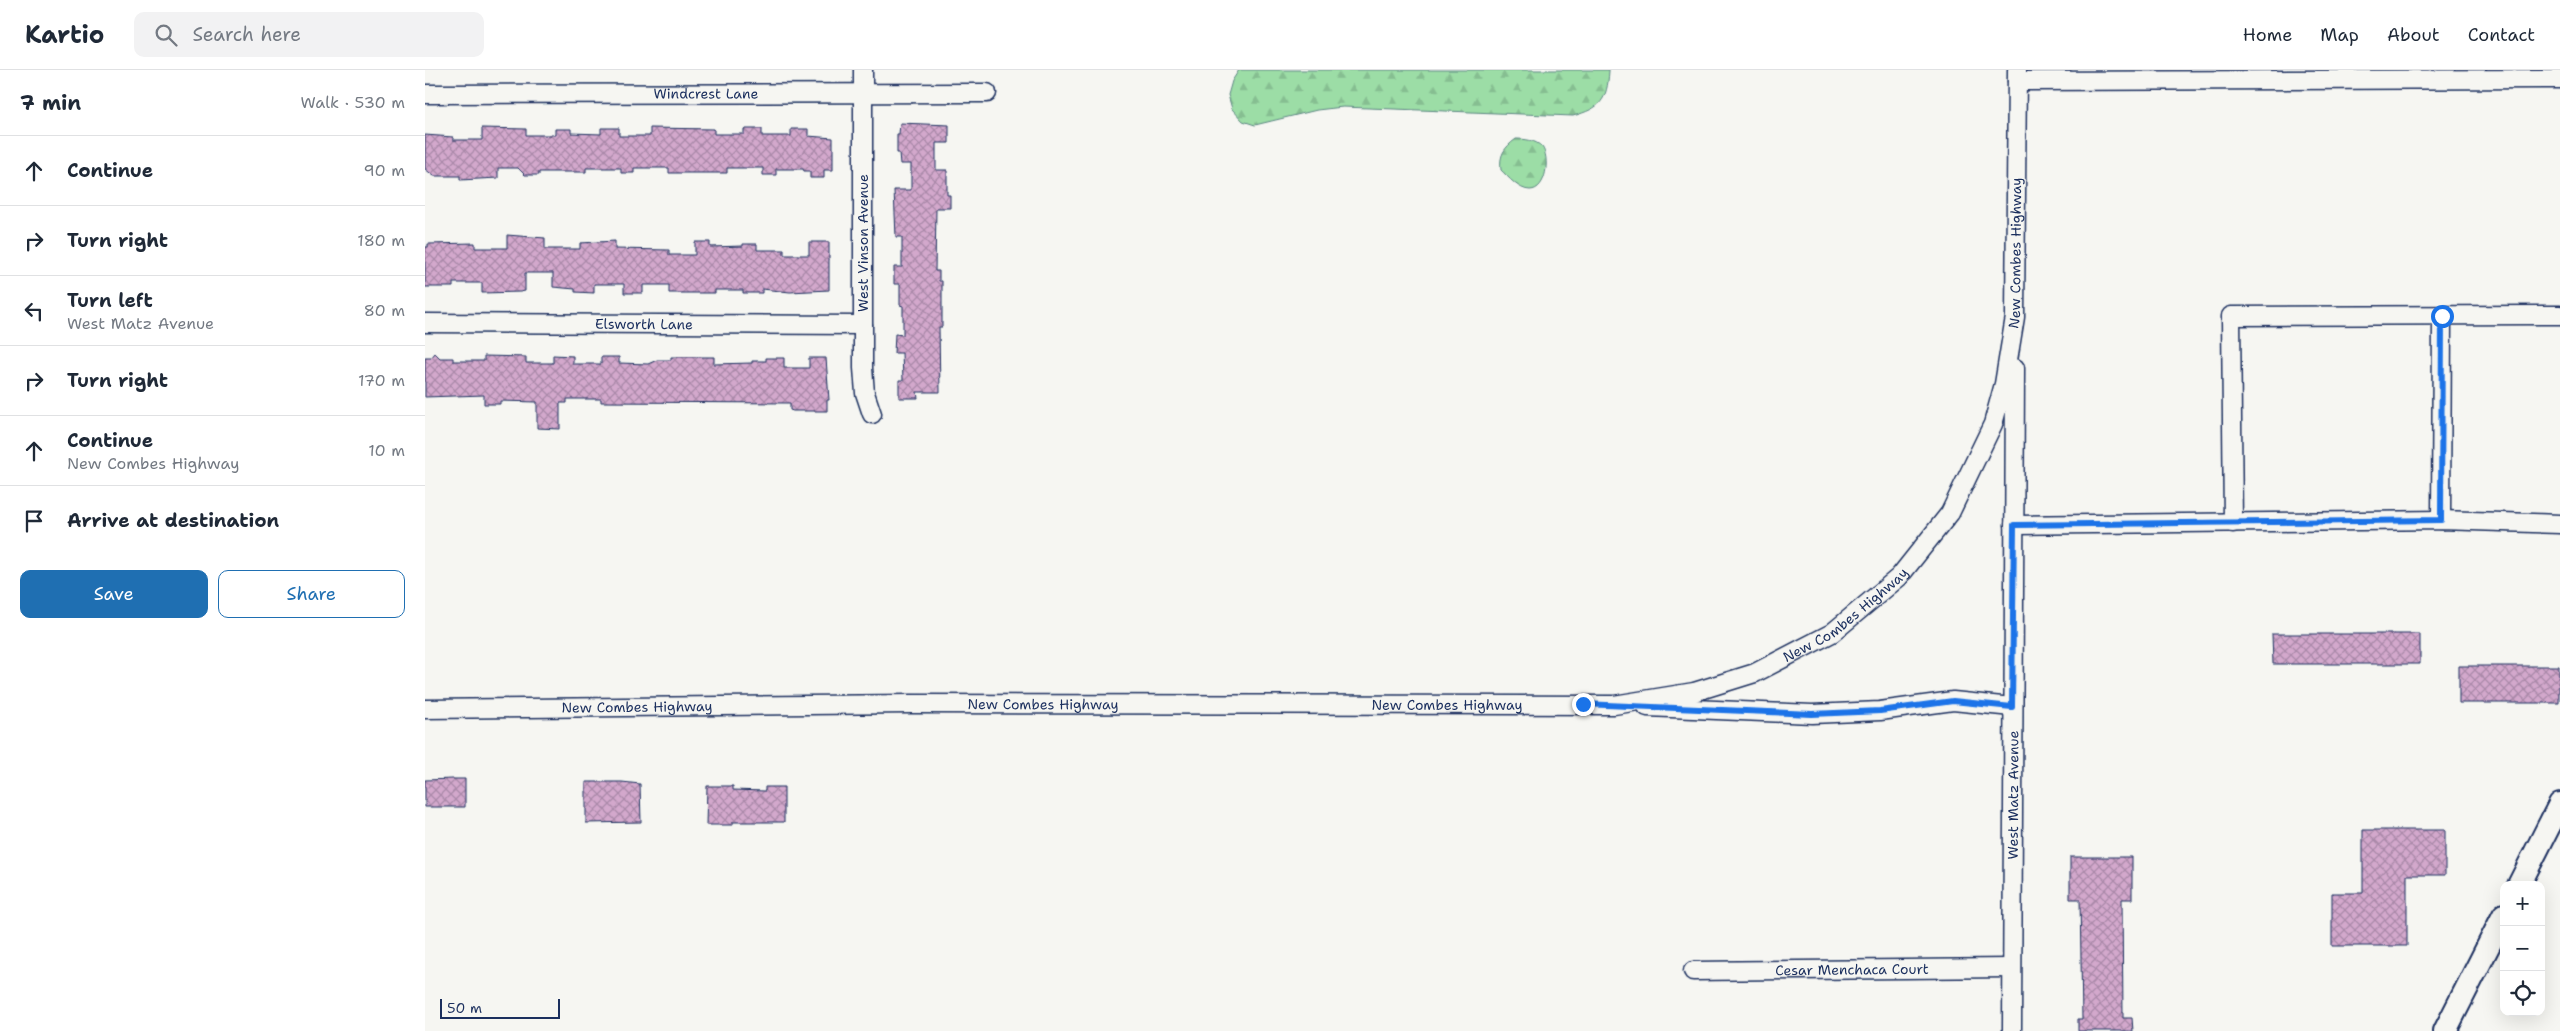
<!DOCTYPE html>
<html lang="en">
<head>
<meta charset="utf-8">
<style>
  body { margin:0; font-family:"Shantell Sans",sans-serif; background:#f2f2f3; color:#1f2937 }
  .controls { position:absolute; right:15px; bottom:15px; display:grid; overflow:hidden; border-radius:10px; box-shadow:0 5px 20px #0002 }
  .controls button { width:45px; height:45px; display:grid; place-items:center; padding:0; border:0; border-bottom:1px solid #e0e1e3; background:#fff; color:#1f2937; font:25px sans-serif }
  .scale { position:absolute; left:15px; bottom:12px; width:120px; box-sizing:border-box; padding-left:5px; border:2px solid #1b2f5e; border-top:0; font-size:14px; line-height:18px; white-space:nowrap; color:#1b2f5e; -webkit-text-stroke:4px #f6f6f2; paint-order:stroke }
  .stop { position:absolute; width:15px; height:15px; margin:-11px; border:4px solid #1a73e8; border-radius:50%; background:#fff }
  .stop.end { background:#1a73e8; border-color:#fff; box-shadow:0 1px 5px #0008 }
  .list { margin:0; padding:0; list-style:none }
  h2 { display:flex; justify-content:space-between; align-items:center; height:65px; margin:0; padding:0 20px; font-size:21px }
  h2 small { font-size:16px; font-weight:400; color:#747a83 }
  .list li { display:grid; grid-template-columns:32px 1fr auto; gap:15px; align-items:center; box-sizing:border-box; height:70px; padding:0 20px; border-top:1px solid #e0e1e3 }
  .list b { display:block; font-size:19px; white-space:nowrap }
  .list p { margin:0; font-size:16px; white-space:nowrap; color:#747a83 }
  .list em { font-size:16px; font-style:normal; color:#747a83 }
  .actions { display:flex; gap:10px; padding:15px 20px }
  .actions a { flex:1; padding:11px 0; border:1px solid #1f6fb2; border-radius:10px; text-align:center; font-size:18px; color:#1f6fb2 }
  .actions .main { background:#1f6fb2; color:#fff }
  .icon { flex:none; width:28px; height:28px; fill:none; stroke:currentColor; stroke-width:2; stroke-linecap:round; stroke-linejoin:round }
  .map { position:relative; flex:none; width:2135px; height:961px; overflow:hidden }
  header { display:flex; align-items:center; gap:30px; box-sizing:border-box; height:70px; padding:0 25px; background:#fff; border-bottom:1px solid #e0e1e3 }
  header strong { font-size:24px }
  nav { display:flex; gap:28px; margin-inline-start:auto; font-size:18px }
  .search { width:350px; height:45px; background:#f2f2f3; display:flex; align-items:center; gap:12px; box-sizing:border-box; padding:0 18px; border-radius:10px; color:#747a83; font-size:19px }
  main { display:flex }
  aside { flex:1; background:#fff }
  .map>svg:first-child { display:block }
  .forest { fill:url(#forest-firs); stroke:#5c8682 }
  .building { fill:url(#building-cross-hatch); stroke:#1b2f5e }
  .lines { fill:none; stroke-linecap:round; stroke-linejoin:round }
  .minor-casing { stroke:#1b2f5e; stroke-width:21 }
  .major-casing { stroke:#1b2f5e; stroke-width:26 }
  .minor { stroke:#f6f6f2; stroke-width:18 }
  .major { stroke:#f6f6f2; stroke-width:22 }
  .route { stroke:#1a73e8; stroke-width:6 }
  .labels { text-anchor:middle; stroke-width:4; stroke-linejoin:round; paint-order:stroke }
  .street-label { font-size:14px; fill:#1b2f5e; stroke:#f6f6f2 }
</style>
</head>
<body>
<header>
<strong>Kartio</strong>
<div class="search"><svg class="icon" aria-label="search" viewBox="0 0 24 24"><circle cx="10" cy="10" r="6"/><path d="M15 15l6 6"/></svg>Search here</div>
<nav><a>Home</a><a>Map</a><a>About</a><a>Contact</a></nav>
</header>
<main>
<aside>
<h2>7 min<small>Walk · 530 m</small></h2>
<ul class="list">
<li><svg class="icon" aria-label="ahead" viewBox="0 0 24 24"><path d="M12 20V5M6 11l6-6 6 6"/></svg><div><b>Continue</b></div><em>90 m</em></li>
<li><svg class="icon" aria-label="right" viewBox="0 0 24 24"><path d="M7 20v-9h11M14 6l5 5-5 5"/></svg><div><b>Turn right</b></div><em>180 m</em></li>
<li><svg class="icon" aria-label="left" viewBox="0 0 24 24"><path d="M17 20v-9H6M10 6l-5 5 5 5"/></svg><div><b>Turn left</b><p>West Matz Avenue</p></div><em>80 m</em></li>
<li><svg class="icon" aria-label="right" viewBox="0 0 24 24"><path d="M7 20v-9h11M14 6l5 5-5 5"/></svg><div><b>Turn right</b></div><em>170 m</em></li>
<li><svg class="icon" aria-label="ahead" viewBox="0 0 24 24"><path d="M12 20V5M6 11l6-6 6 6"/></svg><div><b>Continue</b><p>New Combes Highway</p></div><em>10 m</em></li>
<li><svg class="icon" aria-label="arrive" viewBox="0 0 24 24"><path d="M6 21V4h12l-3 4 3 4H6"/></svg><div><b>Arrive at destination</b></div></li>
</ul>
<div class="actions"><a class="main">Save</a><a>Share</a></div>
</aside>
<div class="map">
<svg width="2135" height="961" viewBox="0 0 2135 961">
  <defs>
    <pattern id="forest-firs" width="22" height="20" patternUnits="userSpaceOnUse" patternTransform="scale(1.25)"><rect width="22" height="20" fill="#9cdda6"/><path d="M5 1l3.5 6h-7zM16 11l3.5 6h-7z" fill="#86be91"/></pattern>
    <pattern id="building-cross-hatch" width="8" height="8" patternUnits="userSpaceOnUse" patternTransform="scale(1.25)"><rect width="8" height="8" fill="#d3a8cc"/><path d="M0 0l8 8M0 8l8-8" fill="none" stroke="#aa89a9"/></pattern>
  </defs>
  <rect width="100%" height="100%" fill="#f6f6f2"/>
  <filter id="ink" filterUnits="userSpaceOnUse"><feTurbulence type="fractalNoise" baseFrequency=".02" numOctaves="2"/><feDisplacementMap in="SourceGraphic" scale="10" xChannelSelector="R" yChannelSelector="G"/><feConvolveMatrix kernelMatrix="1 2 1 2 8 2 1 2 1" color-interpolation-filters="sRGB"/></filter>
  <g filter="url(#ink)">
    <!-- forest -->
    <path class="forest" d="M814,0H1184V1C1182,31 1176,38 1148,46L918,37L892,40L830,55L818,51L807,39L803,25L807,11Z
      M1091,69C1099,69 1111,70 1117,77C1125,87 1122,120 1105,120C1094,120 1083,107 1076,100C1074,85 1079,78 1091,69Z"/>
    <!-- building -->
    <path class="building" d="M475,53L524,55V73H511V100H522V125H525V138H511L510,201H514V211H517V257H514L515,322H492L493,328H474V310H478L477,283H469L470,264L478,265V236L475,235V214H469V197H477V167H471L469,120H486V94H475L474,83H472V64H474Z
      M57,58L101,59V65H130V59H146V63L176,64V58H194V66H225V58L289,59V64H319V59H337V66H366V59H383V66L408,68V100H399V108H385V101H379L378,99H351V105H338V98H302V103H244V98H209V103H196V98H161V102H114V105H100L93,98H73V108L35,110V106H9L0,99V65L28,67V70H57Z
      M82,165L120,168V179H155V173L190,171V179L244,180V185H270V172H285V177L318,176V174H332V180H359V185H384V172H404V220L365,222L337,219V223H318V220H290V223H244V215H218V223H199V214H169V223L150,222V219L128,217V203H100V221L95,222L57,223V213H28V217H0V177H3V174L50,173V178H82Z
      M10,283L15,288H28V291H59V286L101,287V293H128V285L148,286V294H176V287H194V293L223,294L232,290H246V287H289V294L327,293V291H341V288H359V298H384V288H401L404,330H402V341H368L365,340V333L176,332V329H142V333H135V359L112,358V332L75,331V334H59V325L0,327V288H6Z
      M1847,564H1995V594H1848Z
      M2034,596H2134V633H2034Z
      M28,709H40V737H0V710Z
      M161,712H197L215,714L216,752L161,753Z
      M282,716H308V720L340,721V717H359V752H308V755H281Z
      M1938,760H2020V805H1982V876H1907V823H1938Z
      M1645,787H1707V829H1697L1698,948H1707L1708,961H1653V949H1657L1655,829H1645Z"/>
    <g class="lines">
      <defs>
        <g id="minor">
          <path d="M438,0V298L440,323L447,344"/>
          <path d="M1592,11L2135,9"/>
          <path id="s1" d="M0,24L562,23"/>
          <path id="s2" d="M0,253L438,255"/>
          <path d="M2016,450L2017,246"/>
          <path d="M1808,453L1806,246L2135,245"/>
          <path d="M1589,455L2016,450L2135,454"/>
          <path d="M1222,637L1387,644L1455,641L1528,631L1587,637"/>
          <path id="s3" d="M0,639L487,634L1189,635L1269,622L1330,603L1407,563L1474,507L1525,443L1568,354L1579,314L1590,247L1592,0"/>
          <path id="s4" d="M1268,901L1586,898"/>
          <path id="s5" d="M1587,961L1590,298"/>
        </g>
        <path id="major" d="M2094,815L2135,734
          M2020,961L2079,845"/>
      </defs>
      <!-- minor casing -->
      <use href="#minor" class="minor-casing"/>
      <!-- major casing -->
      <use href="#major" class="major-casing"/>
      <!-- minor -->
      <use href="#minor" class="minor"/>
      <!-- major -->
      <use href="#major" class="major"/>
    </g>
  </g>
  <g class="lines" filter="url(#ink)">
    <!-- route -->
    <path class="route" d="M1158,634L1387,644L1455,641L1528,631L1587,637L1589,455L2016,450L2017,246"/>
  </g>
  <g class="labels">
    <!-- street labels -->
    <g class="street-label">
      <text dy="5" stroke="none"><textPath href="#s1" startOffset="281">Windcrest Lane</textPath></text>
      <text transform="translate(438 173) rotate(-90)" y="5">West Vinson Avenue</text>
      <text dy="5" stroke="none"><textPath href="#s3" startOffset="1862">New Combes Highway</textPath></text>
      <text dy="5" stroke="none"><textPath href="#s2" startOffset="219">Elsworth Lane</textPath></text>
      <text dy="5" stroke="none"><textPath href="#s3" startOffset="1442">New Combes Highway</textPath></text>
      <text dy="5" stroke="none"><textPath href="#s3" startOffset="618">New Combes Highway</textPath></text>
      <text dy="5" stroke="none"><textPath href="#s3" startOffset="1022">New Combes Highway</textPath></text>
      <text dy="5" stroke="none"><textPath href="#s3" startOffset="212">New Combes Highway</textPath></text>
      <text dy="5" stroke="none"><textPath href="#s5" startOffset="236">West Matz Avenue</textPath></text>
      <text dy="5" stroke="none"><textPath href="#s4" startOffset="159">Cesar Menchaca Court</textPath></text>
    </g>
  </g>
</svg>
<div class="controls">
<button>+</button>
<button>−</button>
<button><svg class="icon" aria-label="locate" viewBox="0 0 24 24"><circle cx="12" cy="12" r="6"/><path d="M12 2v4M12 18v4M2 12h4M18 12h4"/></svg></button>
</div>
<div class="scale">50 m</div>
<div class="stop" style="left:2017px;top:246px"></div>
<div class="stop end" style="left:1158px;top:634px"></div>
</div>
</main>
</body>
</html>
